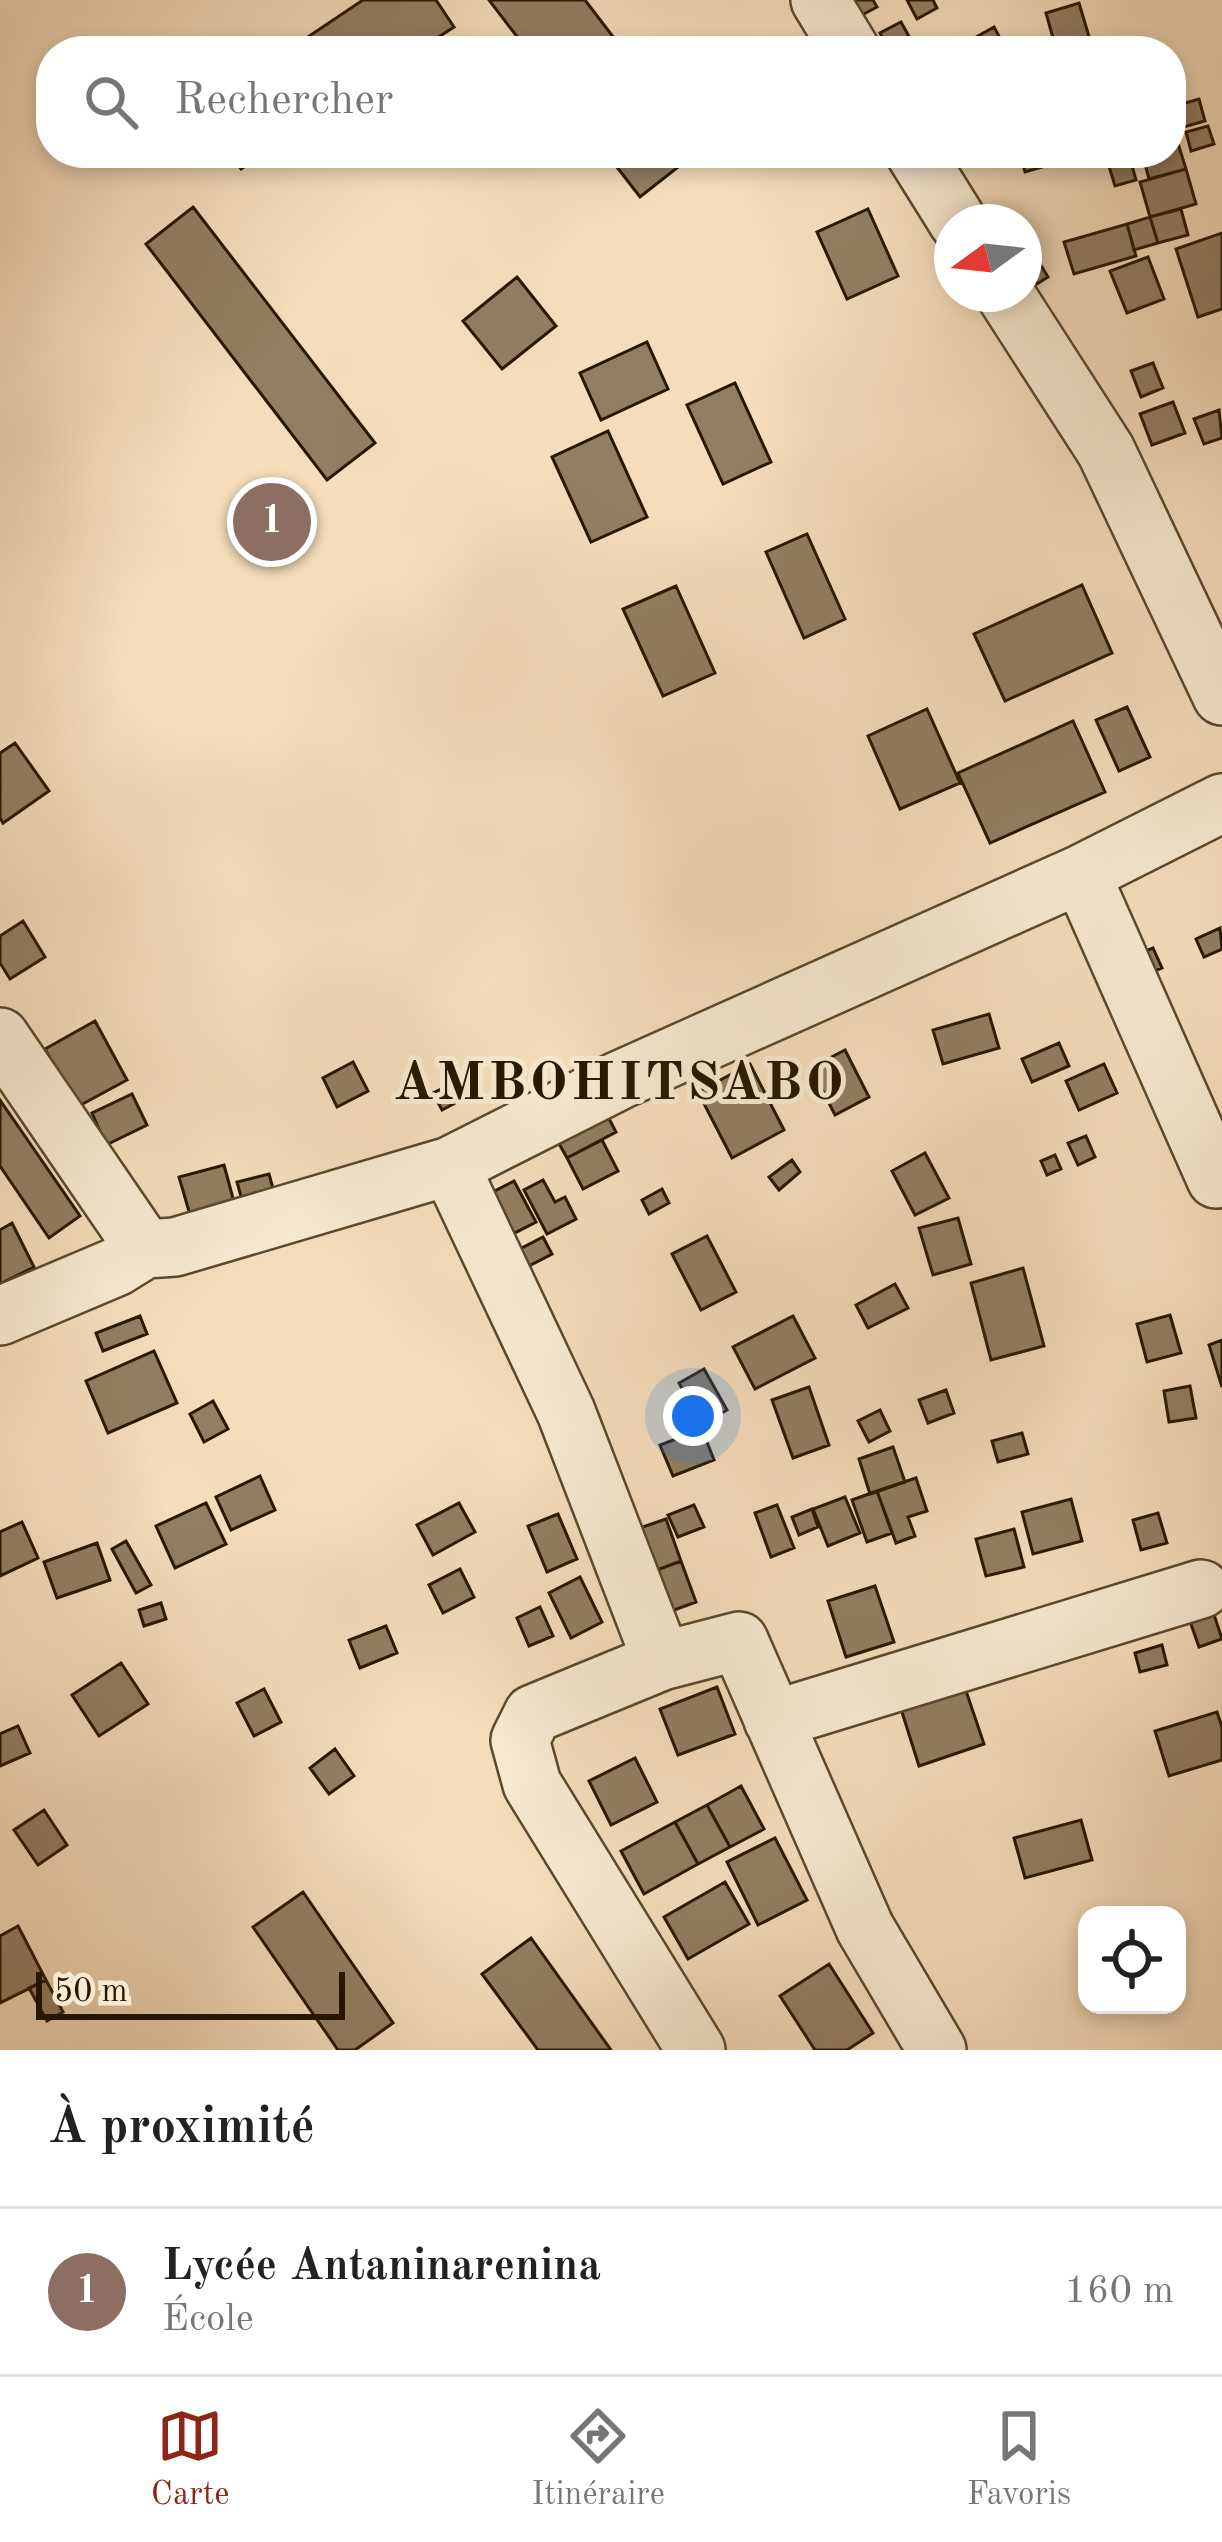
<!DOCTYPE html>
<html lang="fr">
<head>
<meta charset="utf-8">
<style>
  body { margin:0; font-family:"Old Standard TT",serif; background:#f6f6f6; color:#222 }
  .controls { position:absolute; right:36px; bottom:36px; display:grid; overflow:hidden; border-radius:24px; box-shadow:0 6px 18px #0003 }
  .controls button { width:108px; height:108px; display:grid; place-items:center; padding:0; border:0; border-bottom:3px solid #e0e0e0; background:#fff; color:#222; font:60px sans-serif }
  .compass { position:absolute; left:934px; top:204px; width:108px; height:108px; border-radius:50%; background:#fff; box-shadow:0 6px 18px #0003; rotate:255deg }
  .scale { position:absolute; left:36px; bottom:30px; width:309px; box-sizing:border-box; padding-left:12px; border:6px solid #271701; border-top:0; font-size:33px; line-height:42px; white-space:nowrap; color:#271701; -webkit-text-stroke:9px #f8e9d2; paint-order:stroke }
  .you { position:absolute; left:693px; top:1416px; width:42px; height:42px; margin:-30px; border:9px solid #fff; border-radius:50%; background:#1a73e8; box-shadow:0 0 0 18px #1a73e833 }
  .badge { display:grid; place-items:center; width:78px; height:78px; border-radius:50%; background:#8f2418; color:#fff; font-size:39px; font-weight:700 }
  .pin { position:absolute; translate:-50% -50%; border:6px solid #fff; box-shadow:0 3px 12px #0006 }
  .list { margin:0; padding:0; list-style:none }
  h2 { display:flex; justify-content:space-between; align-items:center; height:156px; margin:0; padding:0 48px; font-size:51px }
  h2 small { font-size:39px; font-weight:400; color:#767676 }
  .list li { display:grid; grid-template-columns:78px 1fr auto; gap:36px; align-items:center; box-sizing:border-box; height:168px; padding:0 48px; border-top:3px solid #e0e0e0 }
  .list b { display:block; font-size:45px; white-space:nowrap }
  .list p { margin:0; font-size:39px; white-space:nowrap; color:#767676 }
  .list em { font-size:39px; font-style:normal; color:#767676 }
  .icon { flex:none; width:66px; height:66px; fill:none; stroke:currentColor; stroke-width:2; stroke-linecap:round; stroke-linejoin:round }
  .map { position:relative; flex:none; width:1222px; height:2050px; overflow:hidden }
  .search { position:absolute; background:#fff; box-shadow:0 6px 18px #0003; left:36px; right:36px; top:36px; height:132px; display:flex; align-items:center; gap:30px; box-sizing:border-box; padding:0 42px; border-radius:48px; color:#767676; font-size:45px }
  .sheet { height:324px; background:#fff }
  nav { display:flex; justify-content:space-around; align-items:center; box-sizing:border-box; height:168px; border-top:3px solid #e0e0e0; background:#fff; font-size:33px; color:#767676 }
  nav a { display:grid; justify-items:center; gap:6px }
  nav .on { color:#8f2418 }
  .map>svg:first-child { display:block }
  .building { fill:#927e61; stroke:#271701; stroke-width:3 }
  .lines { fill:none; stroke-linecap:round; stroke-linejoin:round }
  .minor-casing { stroke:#5a482f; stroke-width:62 }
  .minor { stroke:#f8e9d2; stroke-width:57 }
  .labels { text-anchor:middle; stroke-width:10; stroke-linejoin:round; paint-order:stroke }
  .district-label { font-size:54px; font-weight:bold; letter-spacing:3px; fill:#271701; stroke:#f8e9d2 }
</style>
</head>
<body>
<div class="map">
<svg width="1222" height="2050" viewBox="0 0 1222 2050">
  <rect width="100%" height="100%" fill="#f5ddba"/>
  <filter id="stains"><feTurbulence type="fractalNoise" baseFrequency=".00167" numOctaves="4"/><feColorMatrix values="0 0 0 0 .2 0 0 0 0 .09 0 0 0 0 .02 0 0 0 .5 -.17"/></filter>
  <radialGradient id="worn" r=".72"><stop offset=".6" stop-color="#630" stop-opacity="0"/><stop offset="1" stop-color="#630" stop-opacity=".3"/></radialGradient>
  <!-- building -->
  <path class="building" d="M363,0H436L454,27L417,51H287Z
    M489,0H585L624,51H528Z
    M854,0H873L877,7L862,15Z
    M907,0H933L937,8L917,19Z
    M1079,3L1090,40L1056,49L1046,13Z
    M901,22L911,40L889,51L880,33Z
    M994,27L1007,51H965L962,45Z
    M1199,99L1205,121L1184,127L1178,105Z
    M1208,126L1214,144L1191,151L1186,132Z
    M1176,137L1186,169L1149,179L1142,153H1171V138Z
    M230,153H265L241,169Z
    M606,153H696L640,197Z
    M1020,153H1080L1081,156L1025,172Z
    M1130,158L1136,180L1115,186L1108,163Z
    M1186,169L1196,204L1150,217L1140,182Z
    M193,207L375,443L327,480L146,244Z
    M868,209L898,276L847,299L817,232Z
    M1181,209L1188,235L1158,243L1150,217Z
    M1150,217L1158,243L1134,250L1127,224Z
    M1127,224L1136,256L1074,274L1064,242Z
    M1222,233V309L1198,317L1176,249Z
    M1148,257L1164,299L1127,313L1110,271Z
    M1039,262L1048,277L1037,284L1028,268Z
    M517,277L556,326L502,369L463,321Z
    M647,342L668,389L601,420L580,373Z
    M1153,363L1163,388L1141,397L1131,371Z
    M735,383L771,462L723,484L687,405Z
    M1173,402L1185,433L1152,445L1140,414Z
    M1219,410L1222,438L1204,444L1194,419Z
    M608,431L647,517L591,542L552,457Z
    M807,534L845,619L804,638L766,552Z
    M1082,585L1112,653L1005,701L974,634Z
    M676,586L715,673L663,696L623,609Z
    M1127,707L1150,757L1119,771L1096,720Z
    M927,709L960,783L900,809L868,736Z
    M1073,721L1105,792L990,843L958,773Z
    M15,743L49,791L3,823L0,818V753Z
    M23,921L45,957L10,979L0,963V936Z
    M1220,928L1222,949L1204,957L1196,939Z
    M1153,948L1162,968L1145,975L1136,955Z
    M989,1014L999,1048L943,1064L933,1030Z
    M95,1021L127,1080L77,1107L45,1049Z
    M1059,1043L1069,1066L1032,1082L1022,1059Z
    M845,1050L869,1097L835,1115L811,1068Z
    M353,1062L368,1091L337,1107L323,1078Z
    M750,1064L784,1130L732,1158L698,1092Z
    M1104,1064L1117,1093L1079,1110L1066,1081Z
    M450,1085L459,1101L442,1110L433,1093Z
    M132,1094L147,1125L106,1145L92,1113Z
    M0,1100L80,1216L49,1238L0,1166Z
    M601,1103L616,1132L567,1158L551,1129Z
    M1086,1136L1095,1157L1078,1165L1068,1143Z
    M602,1140L618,1171L583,1189L567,1158Z
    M925,1153L949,1198L915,1215L892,1171Z
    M1055,1155L1061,1169L1047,1175L1041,1161Z
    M792,1160L800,1172L779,1190L769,1177Z
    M224,1165L234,1202L190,1215L179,1177Z
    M269,1174L277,1203L245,1211L237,1182Z
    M543,1180L555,1202L565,1197L576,1219L547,1234L524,1190Z
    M514,1181L536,1222L507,1237L485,1196Z
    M662,1189L669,1203L649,1214L642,1200Z
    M958,1218L971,1264L933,1275L919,1228Z
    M12,1223L34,1267L0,1284V1230Z
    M707,1236L736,1292L701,1310L672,1254Z
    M543,1237L552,1254L527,1267L518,1250Z
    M1023,1268L1044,1346L991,1360L971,1283Z
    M895,1284L908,1308L868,1328L856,1305Z
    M1170,1315L1181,1353L1147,1362L1137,1324Z
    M140,1316L147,1334L103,1351L96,1333Z
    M793,1316L815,1358L755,1389L733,1347Z
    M1222,1340V1387L1209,1345Z
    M154,1351L177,1403L108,1433L86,1381Z
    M704,1369L727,1410L702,1424L679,1383Z
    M1190,1386L1196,1418L1169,1422L1164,1391Z
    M809,1387L829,1445L793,1458L772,1400Z
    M946,1390L954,1413L928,1423L919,1400Z
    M213,1401L228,1429L204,1442L190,1414Z
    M880,1410L890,1431L869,1442L858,1421Z
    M702,1429L714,1460L673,1476L660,1445Z
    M1022,1433L1028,1454L998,1462L992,1441Z
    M893,1447L905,1482L870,1494L859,1459Z
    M260,1476L275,1510L231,1530L216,1497Z
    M916,1478L927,1511L908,1517L915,1536L896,1543L877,1491Z
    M877,1491L892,1533L867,1542L852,1500Z
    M845,1497L860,1533L828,1546L813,1509Z
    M1071,1499L1082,1541L1033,1554L1022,1512Z
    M206,1503L226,1544L175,1568L156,1526Z
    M459,1503L475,1532L433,1555L417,1525Z
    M694,1505L704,1527L678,1537L668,1515Z
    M777,1505L794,1548L771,1557L755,1513Z
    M812,1509L818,1527L799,1535L792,1517Z
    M1158,1513L1167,1543L1141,1550L1133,1520Z
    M558,1514L577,1559L547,1572L528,1526Z
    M666,1519L681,1561L649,1573L634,1530Z
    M22,1522L38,1558L0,1576V1532Z
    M1014,1529L1024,1567L986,1576L976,1539Z
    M126,1541L151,1585L136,1593L112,1549Z
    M97,1543L110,1580L57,1598L44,1562Z
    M681,1561L696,1602L663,1614L649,1573Z
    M460,1569L474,1597L443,1613L429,1585Z
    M580,1577L602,1622L571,1638L549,1593Z
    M875,1586L894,1642L846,1657L828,1601Z
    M1210,1602L1222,1639L1199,1647L1186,1610Z
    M161,1603L166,1619L144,1626L139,1610Z
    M540,1607L553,1636L529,1646L517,1618Z
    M386,1626L397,1653L360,1668L349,1640Z
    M1162,1645L1167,1665L1140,1672L1135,1653Z
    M121,1663L148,1704L99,1736L72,1695Z
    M717,1687L735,1734L678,1755L660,1709Z
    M965,1688L984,1744L919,1766L901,1709Z
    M264,1689L281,1722L254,1736L237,1703Z
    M1217,1712L1222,1727V1760L1169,1776L1155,1731Z
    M18,1726L30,1753L0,1766V1734Z
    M335,1749L354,1776L329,1794L310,1768Z
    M635,1758L657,1802L611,1825L589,1781Z
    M741,1786L764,1829L730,1847L707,1805Z
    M707,1805L730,1847L698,1864L675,1822Z
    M44,1810L67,1845L38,1865L14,1830Z
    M1081,1820L1092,1860L1025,1878L1014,1838Z
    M675,1822L698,1864L644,1894L621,1851Z
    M775,1838L807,1900L758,1925L727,1862Z
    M725,1882L749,1924L688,1959L664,1917Z
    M303,1892L393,2023L355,2050H338L253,1927Z
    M18,1926L46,1980L0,2003V1936Z
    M531,1938L611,2050H538L482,1974Z
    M829,1964L873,2033L847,2050H815L780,1996Z
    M46,1980L63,2012L47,2021L29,1988Z"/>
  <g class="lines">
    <defs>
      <path id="minor" d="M820,0L851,51
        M915,153L958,222
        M1005,294L1106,451L1222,696
        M1081,874L1216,1179
        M0,1037L145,1249
        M450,1166L566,1412L662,1661L533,1714L520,1740L532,1784L696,2050
        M0,1316L116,1267L145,1249L175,1247L450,1166L620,1080L1081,874L1222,803
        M662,1661L739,1641L865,1928L937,2050
        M773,1720L1201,1589"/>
    </defs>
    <!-- minor casing -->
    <use href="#minor" class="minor-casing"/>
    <!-- minor -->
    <use href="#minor" class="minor"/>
  </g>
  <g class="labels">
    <!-- district labels -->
    <g class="district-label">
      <text x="620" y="1099">AMBOHITSABO</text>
    </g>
  </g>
  <rect width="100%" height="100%" filter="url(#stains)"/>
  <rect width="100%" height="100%" fill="url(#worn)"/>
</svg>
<div class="controls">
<button><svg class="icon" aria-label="locate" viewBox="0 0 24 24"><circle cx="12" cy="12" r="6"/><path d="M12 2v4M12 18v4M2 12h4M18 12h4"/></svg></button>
</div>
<svg class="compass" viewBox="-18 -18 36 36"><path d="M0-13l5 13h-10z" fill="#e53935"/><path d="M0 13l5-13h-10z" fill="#767676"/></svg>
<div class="scale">50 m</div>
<div class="you"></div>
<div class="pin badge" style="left:272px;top:522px;background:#8d6e63">1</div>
<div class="search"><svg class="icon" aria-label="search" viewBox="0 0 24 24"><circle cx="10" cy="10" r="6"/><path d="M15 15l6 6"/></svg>Rechercher</div>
</div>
<section class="sheet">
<h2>À proximité<small></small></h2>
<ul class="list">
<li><span class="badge" style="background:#8d6e63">1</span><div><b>Lycée Antaninarenina</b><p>École</p></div><em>160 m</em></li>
</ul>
</section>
<nav>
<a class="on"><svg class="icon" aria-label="map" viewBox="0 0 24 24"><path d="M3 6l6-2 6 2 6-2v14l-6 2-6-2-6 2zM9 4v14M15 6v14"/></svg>Carte</a>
<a><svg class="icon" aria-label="directions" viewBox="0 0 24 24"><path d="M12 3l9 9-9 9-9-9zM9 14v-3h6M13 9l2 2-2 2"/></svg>Itinéraire</a>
<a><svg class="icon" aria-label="saved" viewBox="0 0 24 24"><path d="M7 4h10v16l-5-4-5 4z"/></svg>Favoris</a>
</nav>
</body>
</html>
